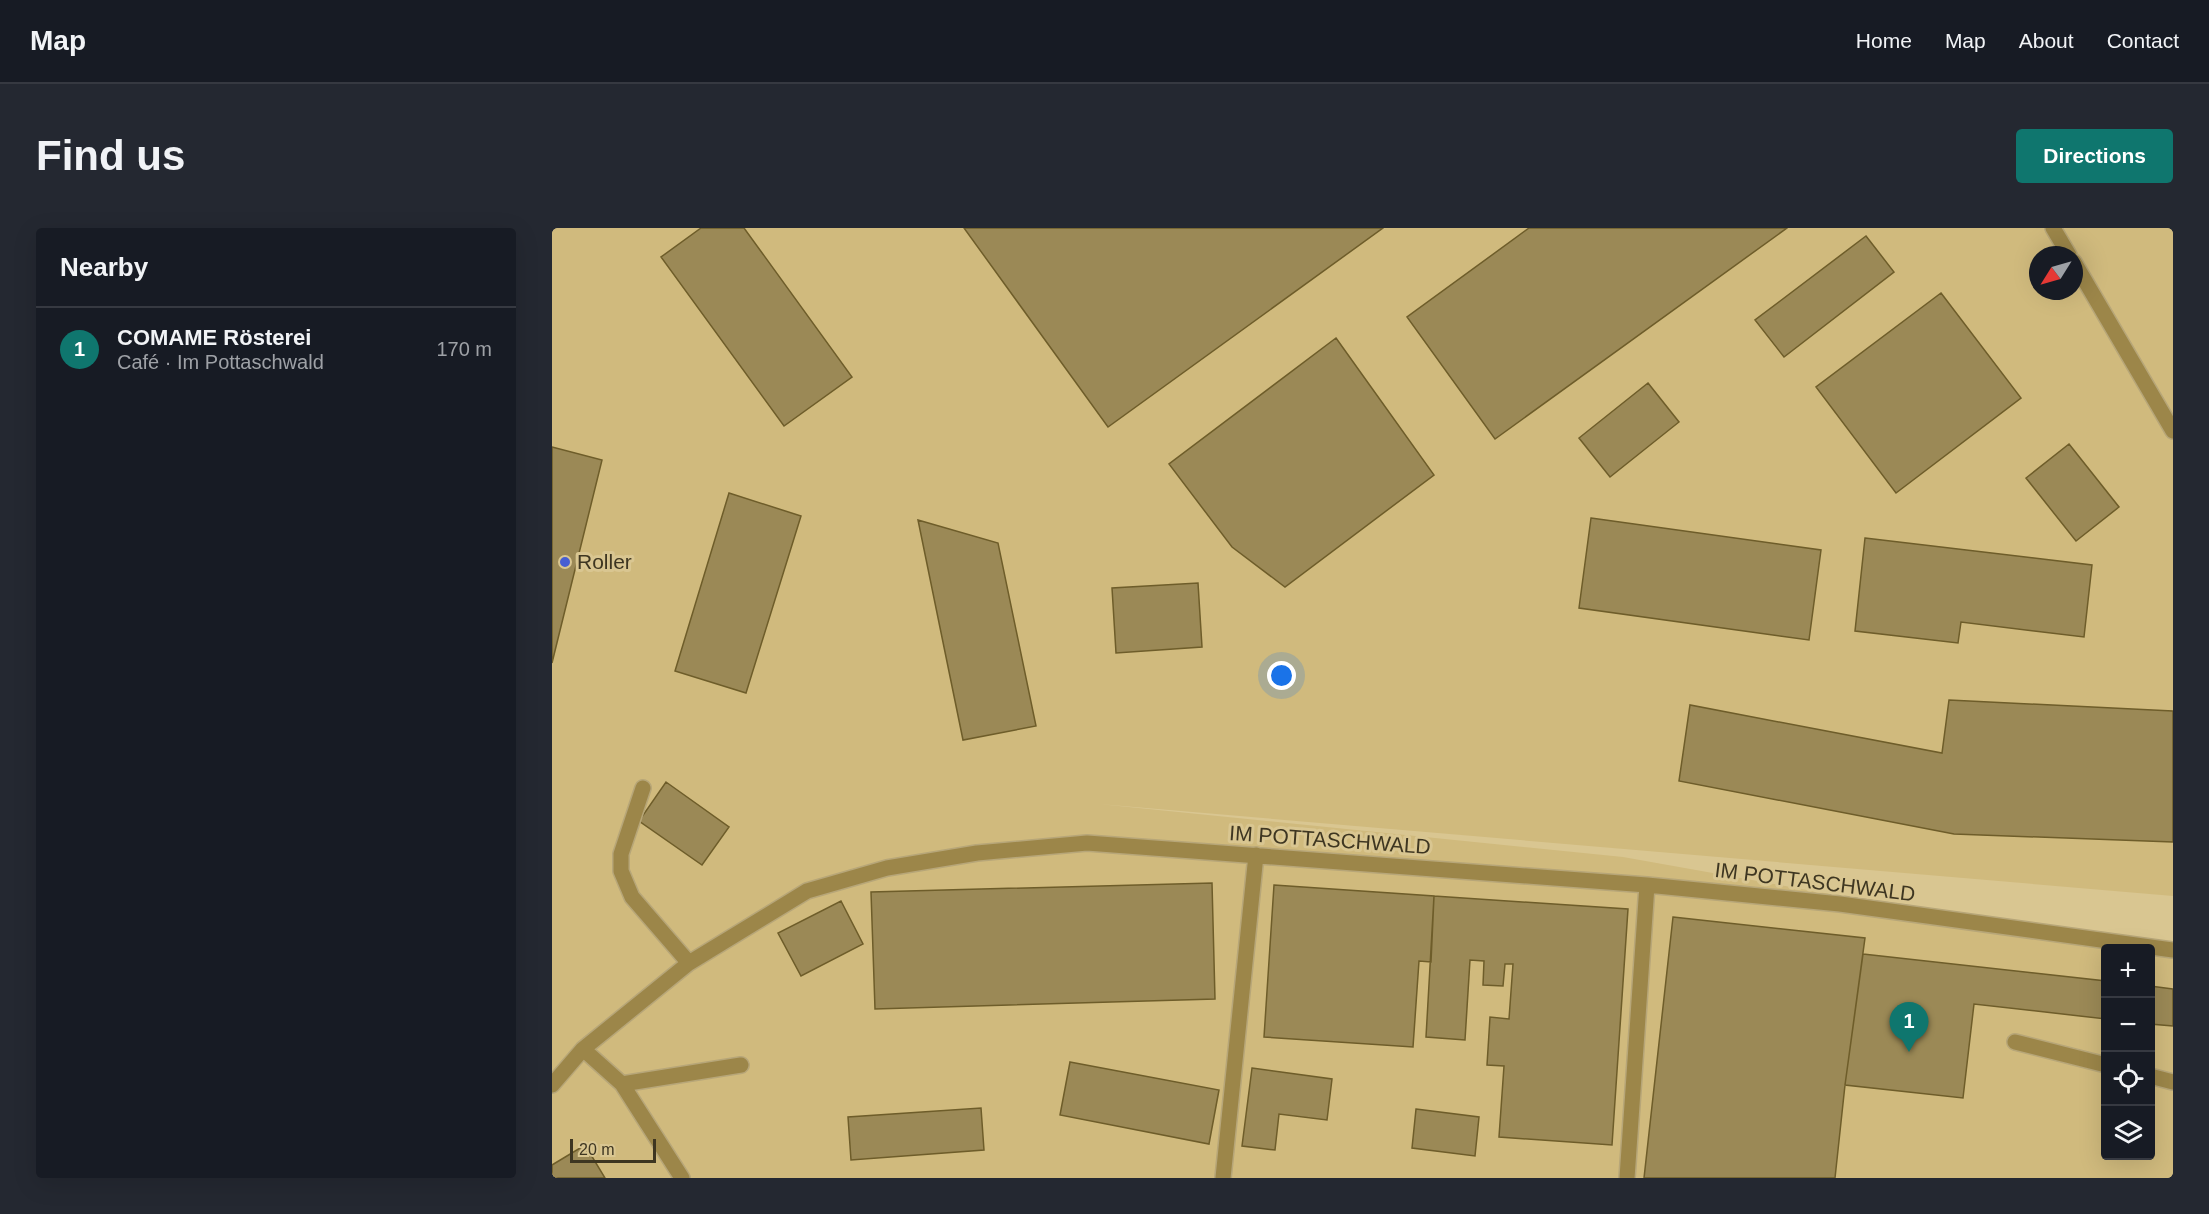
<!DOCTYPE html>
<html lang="en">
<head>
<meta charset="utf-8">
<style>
  body { margin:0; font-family:Helvetica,sans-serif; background:#242831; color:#f1f3f6 }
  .controls { position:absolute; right:18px; bottom:18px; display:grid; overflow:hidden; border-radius:6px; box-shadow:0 6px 24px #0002 }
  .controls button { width:54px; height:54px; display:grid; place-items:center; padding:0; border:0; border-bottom:2px solid #363941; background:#171b24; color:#f1f3f6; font:30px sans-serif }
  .compass { position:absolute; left:1477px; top:18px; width:54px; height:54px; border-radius:50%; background:#171b24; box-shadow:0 6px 24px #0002; rotate:233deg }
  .scale { position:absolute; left:18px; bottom:15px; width:86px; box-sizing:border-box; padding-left:6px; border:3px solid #3e3621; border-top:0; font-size:16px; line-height:21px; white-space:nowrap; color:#3e3621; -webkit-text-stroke:4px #d9c691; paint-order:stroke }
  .you { position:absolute; left:730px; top:448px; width:21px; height:21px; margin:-15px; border:4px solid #fff; border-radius:50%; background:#1a73e8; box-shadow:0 0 0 9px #1a73e833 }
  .badge { display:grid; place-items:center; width:39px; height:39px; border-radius:50%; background:#0f766e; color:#fff; font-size:20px; font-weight:700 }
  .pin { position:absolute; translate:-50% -50px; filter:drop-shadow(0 2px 3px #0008) }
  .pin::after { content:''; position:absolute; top:32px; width:21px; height:18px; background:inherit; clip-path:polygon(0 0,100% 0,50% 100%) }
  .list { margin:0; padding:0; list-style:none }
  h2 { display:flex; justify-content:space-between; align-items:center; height:78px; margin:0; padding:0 24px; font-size:26px }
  h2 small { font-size:20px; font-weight:400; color:#9ea1a6 }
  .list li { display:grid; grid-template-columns:39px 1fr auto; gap:18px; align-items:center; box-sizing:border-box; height:84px; padding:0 24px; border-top:2px solid #363941 }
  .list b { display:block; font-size:22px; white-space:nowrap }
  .list p { margin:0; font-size:20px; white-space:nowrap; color:#9ea1a6 }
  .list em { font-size:20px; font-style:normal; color:#9ea1a6 }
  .icon { flex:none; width:33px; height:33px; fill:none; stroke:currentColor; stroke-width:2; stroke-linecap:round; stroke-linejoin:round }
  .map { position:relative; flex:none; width:1621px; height:950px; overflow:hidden; border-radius:6px }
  header { display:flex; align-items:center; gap:36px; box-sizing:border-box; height:84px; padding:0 30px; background:#171b24; border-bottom:2px solid #363941 }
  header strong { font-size:28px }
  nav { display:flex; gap:33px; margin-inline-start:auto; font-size:21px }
  .intro { display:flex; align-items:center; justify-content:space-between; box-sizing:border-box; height:144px; padding:0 36px }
  h1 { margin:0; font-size:42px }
  .button { padding:15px 27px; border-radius:6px; background:#0f766e; color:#fff; font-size:21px; font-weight:700 }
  main { display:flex; gap:36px; padding:0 36px }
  aside { flex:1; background:#171b24; border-radius:6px; box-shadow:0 6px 24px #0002 }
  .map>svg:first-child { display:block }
  .built { fill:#d0ba7d; fill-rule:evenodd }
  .building { fill:#9b8956; stroke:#6e5d2a; stroke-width:1.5 }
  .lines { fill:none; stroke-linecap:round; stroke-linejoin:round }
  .minor-casing { stroke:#b7a678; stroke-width:18 }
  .minor { stroke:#9c8649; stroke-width:15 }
  .poi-dot { fill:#475ed2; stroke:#d9c691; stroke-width:2 }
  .labels { text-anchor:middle; stroke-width:6; stroke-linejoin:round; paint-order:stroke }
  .poi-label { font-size:21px; fill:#3e3621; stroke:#d9c691; text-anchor:start }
  .street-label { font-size:21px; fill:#3e3621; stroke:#d9c691 }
</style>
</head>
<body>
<header>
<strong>Map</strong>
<nav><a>Home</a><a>Map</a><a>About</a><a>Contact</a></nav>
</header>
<div class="intro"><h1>Find us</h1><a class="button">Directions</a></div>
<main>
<aside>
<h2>Nearby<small></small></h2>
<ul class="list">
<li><span class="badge">1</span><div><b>COMAME Rösterei</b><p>Café · Im Pottaschwald</p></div><em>170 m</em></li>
</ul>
</aside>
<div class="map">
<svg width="1621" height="950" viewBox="0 0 1621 950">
  <rect width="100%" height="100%" fill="#d9c691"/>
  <!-- built -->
  <path class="built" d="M0,0H1621V668L547,576L1071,629L1581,720H1554V928H1598L1599,724L1621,728V950H0ZM1486,27H1522V63H1486Z"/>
  <!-- building -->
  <path class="building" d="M149,0H192L300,149L232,198L109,29Z
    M412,0H831L556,199Z
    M977,0H1235L943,211L855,89Z
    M1314,8L1342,44L1232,129L1203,92Z
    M1389,65L1469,170L1344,265L1264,159Z
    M784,110L882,247L733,359L680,319L617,236Z
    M1096,155L1127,194L1058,249L1027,210Z
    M1517,216L1567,279L1524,313L1474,250Z
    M0,219L50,232L0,435Z
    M177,265L249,288L194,465L123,443Z
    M1039,290L1269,322L1257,412L1027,380Z
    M366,292L446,315L484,498L411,512Z
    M1313,310L1540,337L1532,409L1409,394L1406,415L1303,403Z
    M646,355L650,419L564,425L560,360Z
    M1397,472L1621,483V614L1402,606L1127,553L1138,477L1390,525Z
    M114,554L177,599L150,637L87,593Z
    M660,655L663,771L323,781L319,664Z
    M722,657L882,668L879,734L867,733L861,819L712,809Z
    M882,668L1076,681L1060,917L947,909L952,838L935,837L938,789L957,791L961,736H953L951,758L931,757L932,733L918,732L913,812L874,809Z
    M289,673L311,716L249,748L226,705Z
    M1121,689L1313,710L1293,857L1283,950H1092Z
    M1311,726L1554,753V791L1422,776L1411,870L1293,857Z
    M1598,758L1621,761V798L1598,796Z
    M518,834L667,862L657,916L508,887Z
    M700,840L780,851L775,892L727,886L723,922L690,918Z
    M429,880L432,922L299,932L296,889Z
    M864,881L927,889L923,928L860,920Z
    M33,917L53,950H0V937Z"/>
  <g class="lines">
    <defs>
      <path id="minor" d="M1501,0L1517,27
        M1522,34L1621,203
        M91,560L69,626V643L80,669L137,735
        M1463,814L1554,837
        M31,821L70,856L130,950
        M1598,848L1621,854
        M70,856L189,837
        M0,857L31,821L137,735L255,663L335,640L425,625L535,615L1095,657L1288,676L1621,722
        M671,950L704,627
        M1075,950L1095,657"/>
    </defs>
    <!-- minor casing -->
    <use href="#minor" class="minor-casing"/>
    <!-- minor -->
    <use href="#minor" class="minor"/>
  </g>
  <!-- markers -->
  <circle class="poi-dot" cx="13" cy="334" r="6"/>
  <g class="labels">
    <!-- poi labels -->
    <g class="poi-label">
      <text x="25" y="341">Roller</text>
    </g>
    <!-- street labels -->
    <g class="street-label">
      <text transform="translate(778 612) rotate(4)" y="7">IM POTTASCHWALD</text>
      <text transform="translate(1263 654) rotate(7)" y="7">IM POTTASCHWALD</text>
    </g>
  </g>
</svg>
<div class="controls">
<button>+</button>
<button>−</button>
<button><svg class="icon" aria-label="locate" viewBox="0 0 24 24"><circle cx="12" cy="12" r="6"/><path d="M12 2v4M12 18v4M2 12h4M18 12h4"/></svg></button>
<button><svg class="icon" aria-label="layers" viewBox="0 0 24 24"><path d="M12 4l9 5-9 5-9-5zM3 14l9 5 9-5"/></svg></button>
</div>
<svg class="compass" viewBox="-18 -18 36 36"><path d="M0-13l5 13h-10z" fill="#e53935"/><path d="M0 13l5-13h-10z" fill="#9ea1a6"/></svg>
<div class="scale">20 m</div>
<div class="you"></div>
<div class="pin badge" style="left:1357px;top:824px">1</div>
</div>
</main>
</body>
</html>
